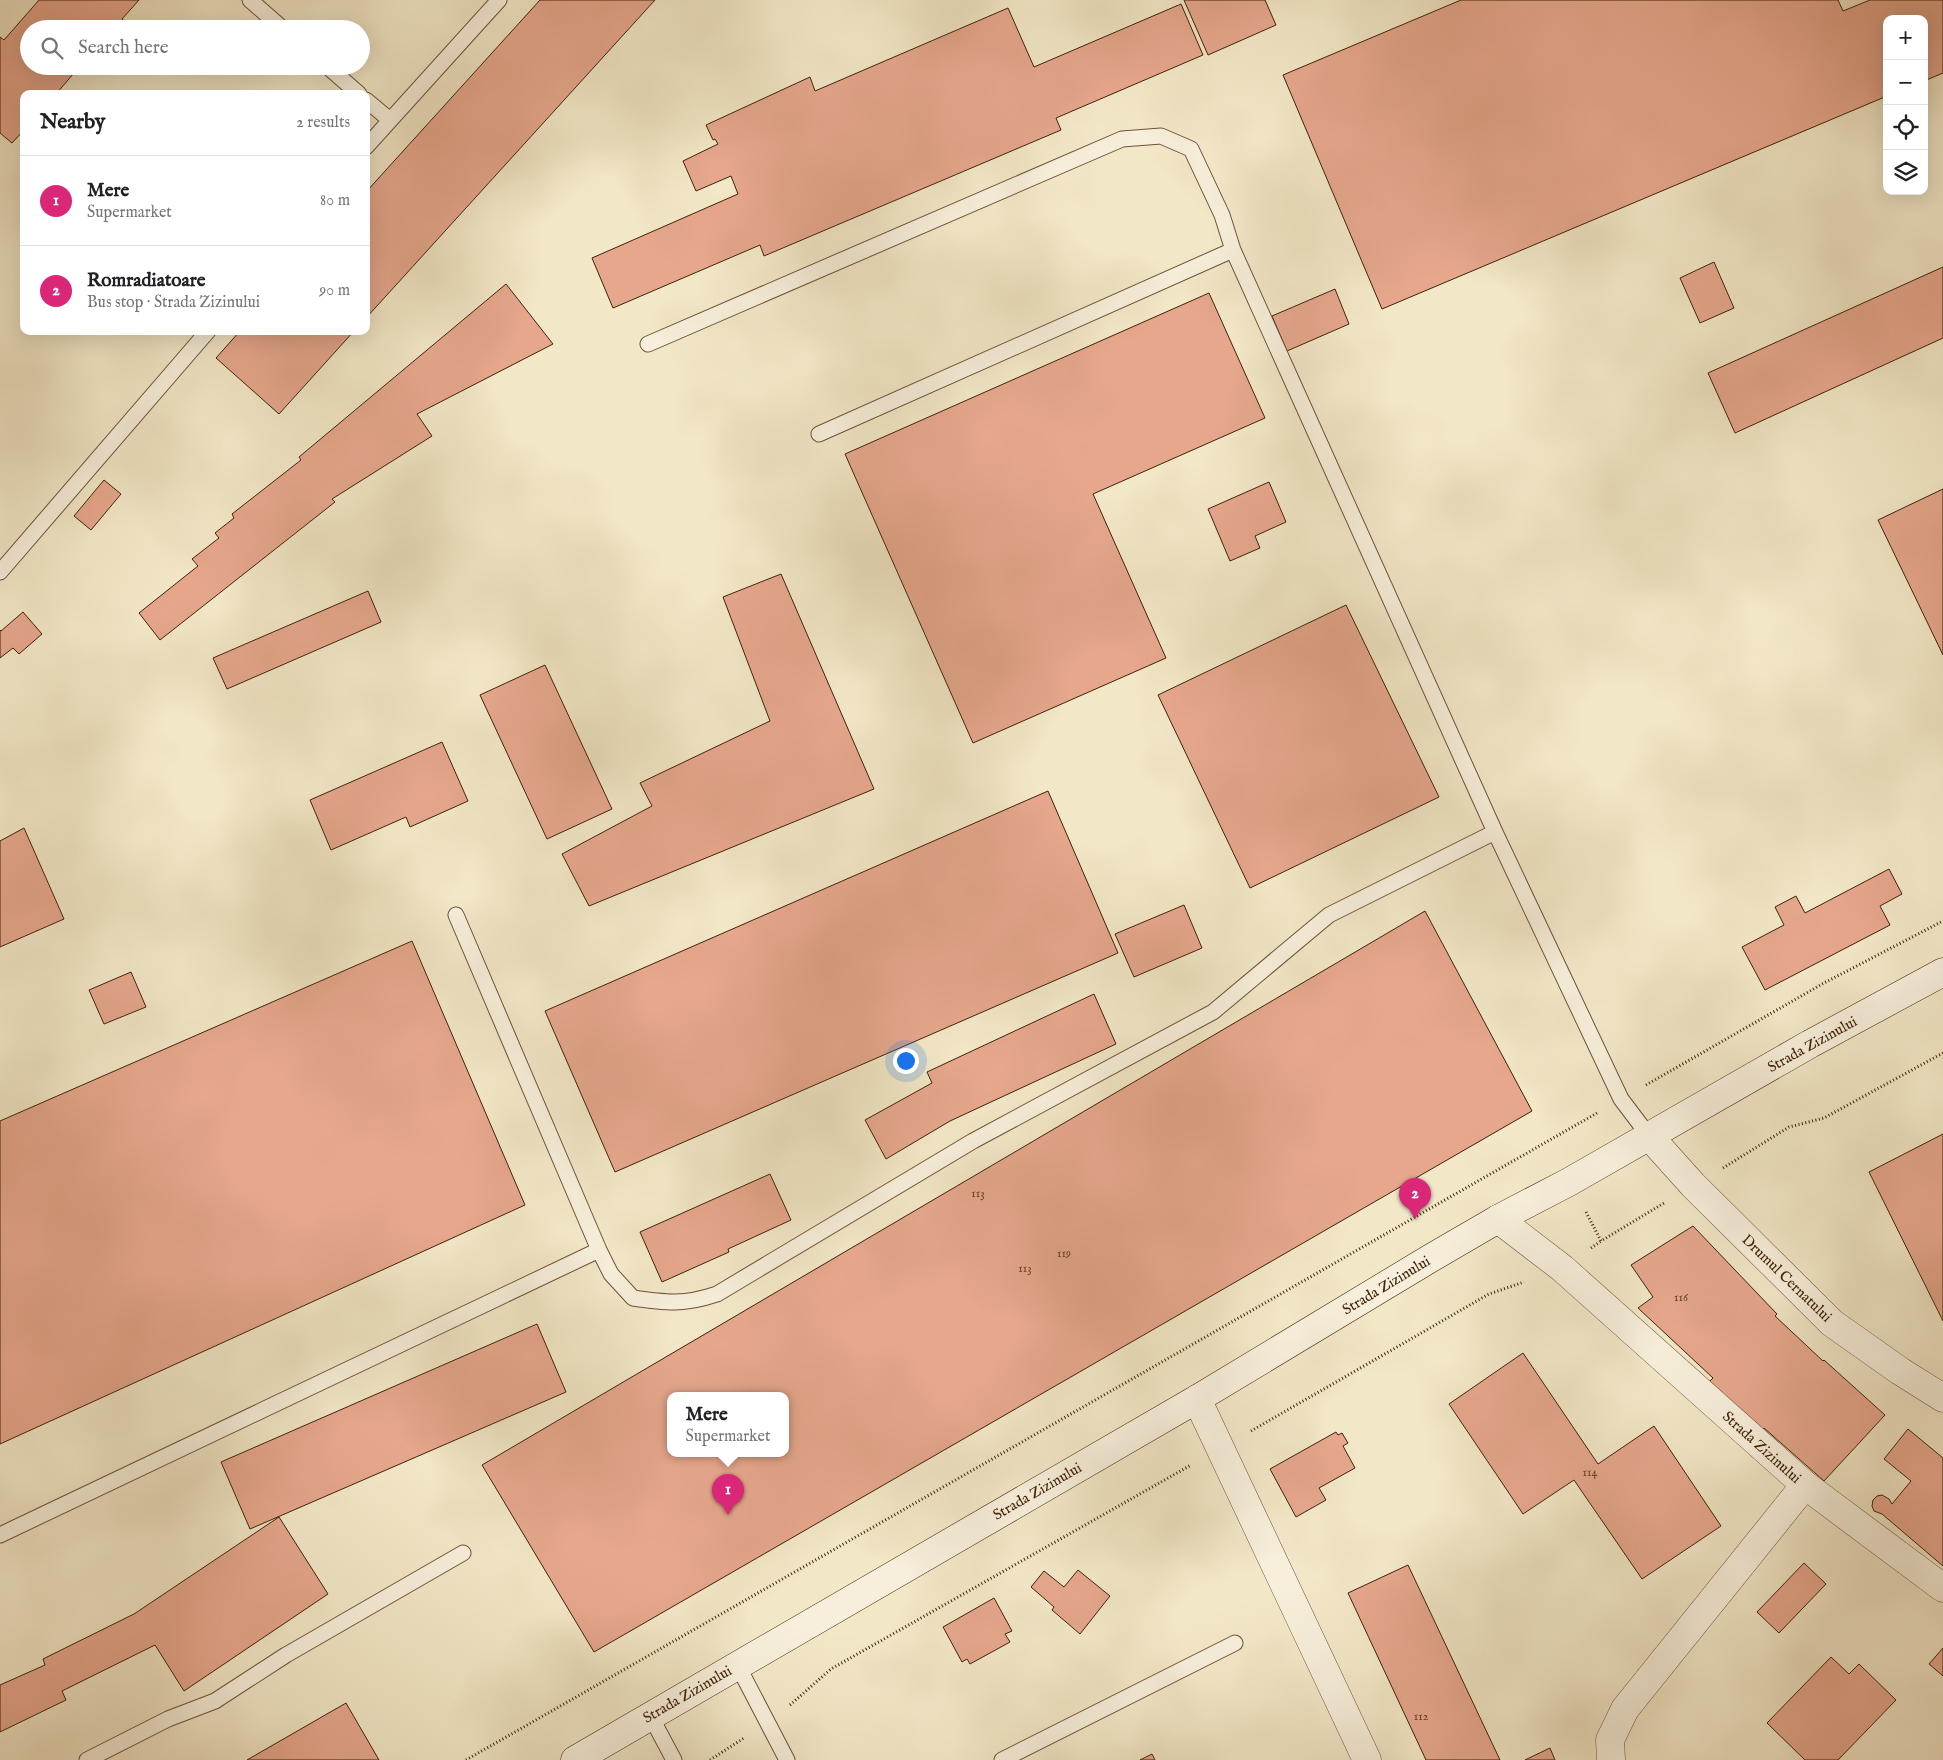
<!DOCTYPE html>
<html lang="en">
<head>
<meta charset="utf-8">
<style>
  body { margin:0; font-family:"IM FELL English",serif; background:#f2f2f2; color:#202124 }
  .controls { position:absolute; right:15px; top:15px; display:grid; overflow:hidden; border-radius:10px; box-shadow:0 5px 20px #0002 }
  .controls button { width:45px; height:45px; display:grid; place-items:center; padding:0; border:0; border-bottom:1px solid #e0e0e0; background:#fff; color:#202124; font:25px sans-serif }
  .you { position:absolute; left:905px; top:1060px; width:18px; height:18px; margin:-12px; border:4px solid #fff; border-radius:50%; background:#1a73e8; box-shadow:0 0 0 8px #1a73e833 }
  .badge { display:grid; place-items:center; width:32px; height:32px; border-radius:50%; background:#db2777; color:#fff; font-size:16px; font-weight:700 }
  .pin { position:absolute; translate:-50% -41px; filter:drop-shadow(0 1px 2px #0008) }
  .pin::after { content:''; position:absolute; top:26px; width:18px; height:15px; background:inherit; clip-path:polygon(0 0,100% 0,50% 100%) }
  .popup { position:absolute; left:667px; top:1392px; width:122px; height:65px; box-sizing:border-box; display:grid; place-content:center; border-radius:10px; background:#fff; filter:drop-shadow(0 1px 4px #0005); font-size:16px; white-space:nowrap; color:#757577 }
  .popup b { font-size:19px; color:#202124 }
  .popup::after { content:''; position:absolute; left:50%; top:100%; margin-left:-10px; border:10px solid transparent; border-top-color:#fff }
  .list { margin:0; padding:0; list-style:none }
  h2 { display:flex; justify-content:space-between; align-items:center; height:65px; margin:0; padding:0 20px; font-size:21px }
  h2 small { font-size:16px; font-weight:400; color:#757577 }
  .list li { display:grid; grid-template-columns:32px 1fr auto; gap:15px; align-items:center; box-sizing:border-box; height:90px; padding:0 20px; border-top:1px solid #e0e0e0 }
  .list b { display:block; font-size:19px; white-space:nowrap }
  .list p { margin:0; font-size:16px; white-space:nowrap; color:#757577 }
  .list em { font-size:16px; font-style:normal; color:#757577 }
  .icon { flex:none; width:28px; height:28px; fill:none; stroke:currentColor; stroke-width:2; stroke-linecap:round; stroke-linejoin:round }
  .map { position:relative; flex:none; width:1943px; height:1760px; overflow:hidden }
  .search { position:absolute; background:#fff; box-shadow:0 5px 20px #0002; left:20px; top:20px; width:350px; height:55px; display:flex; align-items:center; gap:12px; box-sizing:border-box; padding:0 18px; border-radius:28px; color:#757577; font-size:19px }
  .panel { position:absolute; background:#fff; box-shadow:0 5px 20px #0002; left:20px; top:90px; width:350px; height:245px; border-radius:10px }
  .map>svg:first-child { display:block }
  .building { fill:#e6a78d; stroke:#3f2207; fill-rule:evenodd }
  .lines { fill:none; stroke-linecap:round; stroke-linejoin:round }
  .service-casing { stroke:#6c5337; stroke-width:17 }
  .minor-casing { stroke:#6c5337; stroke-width:29 }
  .secondary-casing { stroke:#3f2207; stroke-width:29 }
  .path { stroke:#3f2207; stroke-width:3; stroke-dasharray:1 2.5; stroke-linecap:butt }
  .service { stroke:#f7efdb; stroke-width:15 }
  .minor { stroke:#f7efdb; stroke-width:28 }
  .secondary { stroke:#f7efdb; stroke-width:28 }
  .labels { text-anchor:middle; stroke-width:4; stroke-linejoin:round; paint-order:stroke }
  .number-label { font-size:12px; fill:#694328 }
  .street-label { font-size:15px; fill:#3f2207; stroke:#f7efdb }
</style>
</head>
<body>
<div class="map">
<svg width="1943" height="1760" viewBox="0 0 1943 1760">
  <rect width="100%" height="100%" fill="#f2e7c7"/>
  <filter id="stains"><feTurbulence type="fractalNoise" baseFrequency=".004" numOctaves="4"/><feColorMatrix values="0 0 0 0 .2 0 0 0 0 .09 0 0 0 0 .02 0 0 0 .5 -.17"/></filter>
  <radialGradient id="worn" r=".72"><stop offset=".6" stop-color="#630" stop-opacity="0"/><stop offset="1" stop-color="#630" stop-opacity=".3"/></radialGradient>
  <!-- building -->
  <path class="building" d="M39,0H139L122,19L128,24L124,29H29V66H80L56,94H24V130L12,143L0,133V37L4,40Z
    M540,0H655L366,318V192Z
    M1184,0H1265L1276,25L1208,55Z
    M1461,0H1838L1843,11L1870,0H1943V73L1924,81V19H1887V96L1382,309L1283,75Z
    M1181,4L1203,55L1056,118L1061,130L764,256L760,245L613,308L592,258L738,194L731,176L696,191L683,161L718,144L715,139L713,140L706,125L810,77L815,91L1008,8L1034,67Z
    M1714,262L1734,308L1700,323L1680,278Z
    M1943,267V338L1735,433L1708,373Z
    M506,284L553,344L417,414L432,436L332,499L335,502L160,640L139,613L198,566L192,559L219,538L215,533L234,518L232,514L301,460L299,457Z
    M1335,289L1349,324L1287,351L1272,316Z
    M1209,293L1265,418L1093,494L1166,658L973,743L845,454Z
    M240,331H354L279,414L216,358Z
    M104,480L121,494L91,530L74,516Z
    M1269,482L1286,522L1255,536L1260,548L1230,561L1208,509Z
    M1943,489V655L1878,520Z
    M781,574L874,789L589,906L562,854L652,806L640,783L770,721L723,597Z
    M368,591L381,622L227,689L213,658Z
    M1346,605L1439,797L1250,888L1158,695Z
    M23,612L42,634L19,654L13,648L0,658V630L1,631Z
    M545,665L612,809L547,839L480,695Z
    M442,742L468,801L410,827L406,817L331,850L310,800Z
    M1048,791L1118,953L615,1172L545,1011Z
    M24,828L64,919L0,947V841Z
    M1889,869L1902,894L1880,906L1890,925L1765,990L1742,947L1784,925L1775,907L1796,896L1805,913Z
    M1184,905L1202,948L1134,977L1115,934Z
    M1425,911L1532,1111L594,1652L482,1465ZM670,1396H786V1454H670Z
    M412,941L525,1205L0,1444V1121Z
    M131,972L146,1007L104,1024L89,990Z
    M1094,994L1116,1044L950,1121L886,1159L865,1120L932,1083L927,1072Z
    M1943,1134V1321L1869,1172Z
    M770,1174L791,1220L728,1249L729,1252L662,1282L640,1232Z
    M1693,1226L1777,1314L1775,1316L1823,1361L1824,1360L1885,1415L1824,1481L1764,1428L1760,1434L1706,1385L1713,1378L1638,1308L1653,1297L1631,1265Z
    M537,1324L566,1392L250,1529L221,1462Z
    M1523,1353L1598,1464L1654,1426L1721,1526L1642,1579L1574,1480L1523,1514L1449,1404Z
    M1908,1429L1943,1458V1566L1882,1514L1874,1511L1872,1506L1873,1500L1877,1496L1882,1495L1889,1499L1892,1504L1911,1481L1884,1459Z
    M1336,1432L1338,1435L1342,1433L1348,1443L1343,1446L1355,1468L1319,1488L1326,1500L1296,1517L1270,1469Z
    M279,1517L328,1594L184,1691L155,1645L62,1691L66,1700L0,1732V1685L45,1665L43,1659L134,1614Z
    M1804,1563L1826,1584L1779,1633L1757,1612Z
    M1408,1565L1500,1760H1426L1348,1593Z
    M1078,1570L1110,1596L1080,1634L1052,1610L1054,1607L1031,1587L1044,1571L1064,1587Z
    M994,1598L1012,1631L1005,1634L1010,1642L970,1664L967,1659L962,1662L943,1627Z
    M1943,1648V1676L1929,1664Z
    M1831,1657L1849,1674L1859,1664L1896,1700L1838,1760H1805L1767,1723Z
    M346,1703L379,1760H247Z
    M1550,1748L1555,1760H1525Z
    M1152,1754L1155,1760H1140Z"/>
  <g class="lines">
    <defs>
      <path id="service" d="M250,0L283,29
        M327,66L359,94
        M366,100L390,120
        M366,147L499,0
        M648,344L1122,139L1161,136L1191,149L1222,215L1233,250L1495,832L1621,1099L1649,1136
        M819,434L1233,250
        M0,572L208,331
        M456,915L599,1250L611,1274L633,1298C667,1303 684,1305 717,1294L973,1141L1213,1012L1329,915L1495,832
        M0,1535L599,1250
        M737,1664L787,1760
        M650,1715L674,1760
        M87,1760L168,1719L215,1701L286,1655L463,1553
        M1002,1760L1235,1643"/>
      <path id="minor" d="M1649,1136L1693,1185L1832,1323L1900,1371L1943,1398
        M1498,1219L1562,1268L1805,1485L1943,1588
        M1197,1399L1367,1760
        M1611,1760L1610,1740L1625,1709L1805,1485"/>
      <path id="secondary" d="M575,1760L1197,1399L1431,1258L1498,1219L1569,1182L1810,1044L1943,972"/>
    </defs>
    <!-- service casing -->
    <use href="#service" class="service-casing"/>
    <!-- minor casing -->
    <use href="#minor" class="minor-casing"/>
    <!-- secondary casing -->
    <use href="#secondary" class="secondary-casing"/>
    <!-- path -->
    <path class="path" d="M1646,1085L1824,983L1943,921
      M1723,1168L1789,1127L1824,1118L1943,1053
      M1586,1212L1601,1241L1664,1203
      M1591,1248L1601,1241
      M1251,1431L1489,1294L1524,1282
      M790,1705L831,1669L1191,1465
      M466,1760L1597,1113
      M710,1760L744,1738"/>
    <!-- service -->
    <use href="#service" class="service"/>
    <!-- minor -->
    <use href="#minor" class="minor"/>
    <!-- secondary -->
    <use href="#secondary" class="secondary"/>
  </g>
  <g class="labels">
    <!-- number labels -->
    <g class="number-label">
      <text x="978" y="1197">113</text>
      <text x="1064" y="1257">119</text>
      <text x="1025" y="1272">113</text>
      <text x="1681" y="1301">116</text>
      <text x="1590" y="1476">114</text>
      <text x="1421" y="1720">112</text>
    </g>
    <!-- street labels -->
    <g class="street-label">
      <text transform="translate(1812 1044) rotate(-29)" y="5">Strada Zizinului</text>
      <text transform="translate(1787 1278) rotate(44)" y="5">Drumul Cernatului</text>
      <text transform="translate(1386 1285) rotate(-31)" y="5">Strada Zizinului</text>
      <text transform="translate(1762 1447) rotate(42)" y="5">Strada Zizinului</text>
      <text transform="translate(1037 1491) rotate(-30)" y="5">Strada Zizinului</text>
      <text transform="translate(687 1694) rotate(-30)" y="5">Strada Zizinului</text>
    </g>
  </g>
  <rect width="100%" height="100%" filter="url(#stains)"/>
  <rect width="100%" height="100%" fill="url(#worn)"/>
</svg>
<div class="controls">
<button>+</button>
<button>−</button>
<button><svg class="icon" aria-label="locate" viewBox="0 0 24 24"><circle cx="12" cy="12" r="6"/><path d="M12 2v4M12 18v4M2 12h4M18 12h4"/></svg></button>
<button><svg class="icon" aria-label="layers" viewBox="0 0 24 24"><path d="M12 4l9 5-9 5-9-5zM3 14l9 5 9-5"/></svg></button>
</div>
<div class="you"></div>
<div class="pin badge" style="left:728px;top:1515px">1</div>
<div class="popup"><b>Mere</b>Supermarket</div>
<div class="pin badge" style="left:1415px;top:1219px">2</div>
<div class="search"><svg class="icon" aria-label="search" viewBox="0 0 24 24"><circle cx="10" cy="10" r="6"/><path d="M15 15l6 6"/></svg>Search here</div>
<section class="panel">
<h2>Nearby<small>2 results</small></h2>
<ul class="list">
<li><span class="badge">1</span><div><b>Mere</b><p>Supermarket</p></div><em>80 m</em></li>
<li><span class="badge">2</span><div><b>Romradiatoare</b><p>Bus stop · Strada Zizinului</p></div><em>90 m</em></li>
</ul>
</section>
</div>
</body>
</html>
